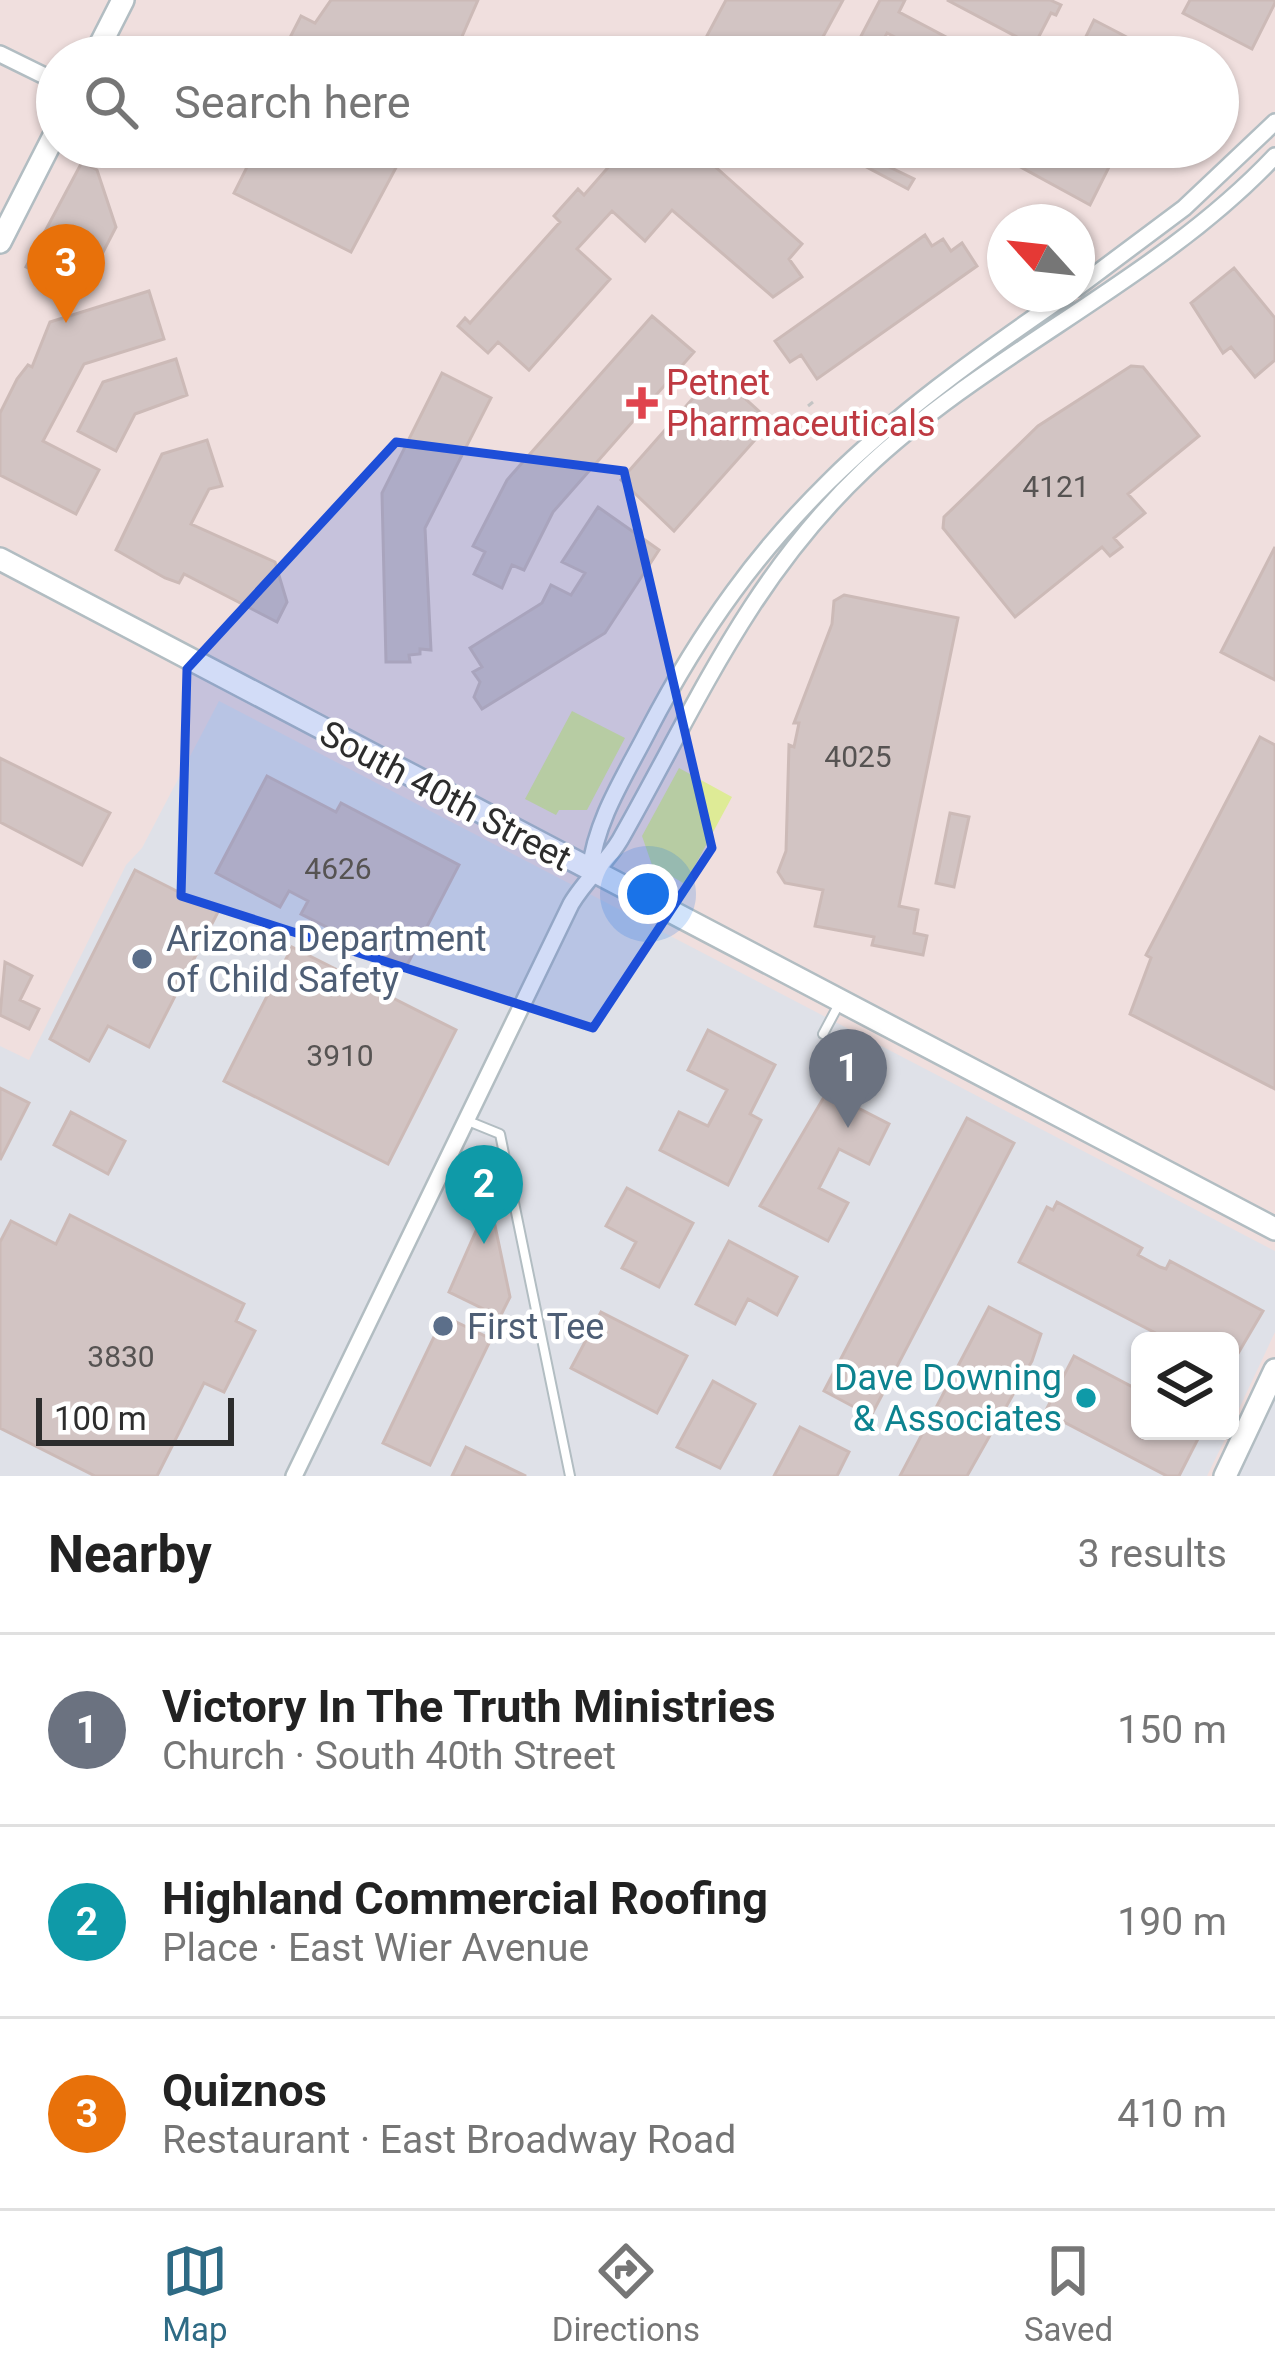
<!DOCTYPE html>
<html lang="en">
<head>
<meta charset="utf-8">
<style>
  body { margin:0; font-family:Roboto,sans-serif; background:#f2f2f2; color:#222 }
  .controls { position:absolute; right:36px; bottom:36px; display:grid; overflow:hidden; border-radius:18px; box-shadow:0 3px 9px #0004 }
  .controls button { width:108px; height:108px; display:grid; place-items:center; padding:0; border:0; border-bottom:3px solid #e0e0e0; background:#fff; color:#222; font:60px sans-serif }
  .compass { position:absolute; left:987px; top:204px; width:108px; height:108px; border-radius:50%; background:#fff; box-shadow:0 3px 9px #0004; rotate:297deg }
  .scale { position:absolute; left:36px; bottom:30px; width:198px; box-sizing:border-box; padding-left:12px; border:6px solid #2d2d2d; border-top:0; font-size:33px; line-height:42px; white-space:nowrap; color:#2d2d2d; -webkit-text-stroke:9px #fff; paint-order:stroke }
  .you { position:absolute; left:648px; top:894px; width:42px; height:42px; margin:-30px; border:9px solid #fff; border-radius:50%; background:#1a73e8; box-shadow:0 0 0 18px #1a73e833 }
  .badge { display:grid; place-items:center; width:78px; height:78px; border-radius:50%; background:#2e6b85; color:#fff; font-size:39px; font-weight:700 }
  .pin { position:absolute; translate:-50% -99px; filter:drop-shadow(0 3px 6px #0008) }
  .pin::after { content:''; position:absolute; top:63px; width:42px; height:36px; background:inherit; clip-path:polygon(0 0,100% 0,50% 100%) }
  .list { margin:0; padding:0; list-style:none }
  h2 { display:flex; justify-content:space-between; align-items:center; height:156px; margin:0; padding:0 48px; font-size:51px }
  h2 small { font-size:39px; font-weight:400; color:#767676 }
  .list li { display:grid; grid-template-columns:78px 1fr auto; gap:36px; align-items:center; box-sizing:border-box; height:192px; padding:0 48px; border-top:3px solid #e0e0e0 }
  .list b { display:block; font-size:45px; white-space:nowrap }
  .list p { margin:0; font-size:39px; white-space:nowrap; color:#767676 }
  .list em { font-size:39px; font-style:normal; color:#767676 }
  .icon { flex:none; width:66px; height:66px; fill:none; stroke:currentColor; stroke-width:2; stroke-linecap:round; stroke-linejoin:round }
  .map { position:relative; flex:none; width:1275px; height:1476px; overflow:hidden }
  .search { position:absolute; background:#fff; box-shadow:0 3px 9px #0004; left:36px; right:36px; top:36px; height:132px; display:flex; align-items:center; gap:30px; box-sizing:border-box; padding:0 42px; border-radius:66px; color:#767676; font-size:45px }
  .sheet { height:732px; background:#fff }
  nav { display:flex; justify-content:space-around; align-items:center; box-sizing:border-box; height:168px; border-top:3px solid #e0e0e0; background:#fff; font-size:33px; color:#767676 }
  nav a { display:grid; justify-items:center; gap:6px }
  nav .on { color:#2e6b85 }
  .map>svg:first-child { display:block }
  .industrial { fill:#dfe1e8 }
  .green { fill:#deeb96 }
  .building { fill:#d2c4c3; stroke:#ccbab7; stroke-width:3 }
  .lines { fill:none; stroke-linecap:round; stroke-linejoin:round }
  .lane-casing { stroke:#b2bdc2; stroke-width:12 }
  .street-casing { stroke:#b2bdc2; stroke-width:20 }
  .secondary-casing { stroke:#b2bdc2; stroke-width:26 }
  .path { stroke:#c4c4c4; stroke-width:3; stroke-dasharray:9 6; stroke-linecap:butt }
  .lane { stroke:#fff; stroke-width:8 }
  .street { stroke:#fff; stroke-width:15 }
  .secondary { stroke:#fff; stroke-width:21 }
  .marked { fill:#1d4ed8; fill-opacity:0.2; stroke:#1d4ed8; stroke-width:9; stroke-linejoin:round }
  .health-dot { fill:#e0444e; stroke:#fff; stroke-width:4.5 }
  .service-dot { fill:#5c6f8a; stroke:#fff; stroke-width:4.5 }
  .culture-dot { fill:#0f9aa8; stroke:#fff; stroke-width:4.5 }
  .labels { text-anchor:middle; stroke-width:9; stroke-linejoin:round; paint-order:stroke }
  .number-label { font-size:30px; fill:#565352 }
  .health-label { font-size:36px; fill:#be3a42; stroke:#fff; text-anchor:start }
  .street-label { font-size:36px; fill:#2d2d2d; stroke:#fff }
  .service-label { font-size:36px; fill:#4e5e75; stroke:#fff; text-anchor:start }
  .culture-label { font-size:36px; fill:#0d838f; stroke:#fff; text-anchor:end }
</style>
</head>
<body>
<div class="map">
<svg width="1275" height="1476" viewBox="0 0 1275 1476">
  <rect width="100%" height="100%" fill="#f0dfde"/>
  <!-- industrial -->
  <path class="industrial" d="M219,701L1275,1251V1332L1230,1428V1341H1140V1431H1229L1207,1476H0V1046L29,1060L126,865L142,848Z
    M1275,1400V1476H1237Z"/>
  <!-- green -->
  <path class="green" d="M572,711L625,738L587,810H559L556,815L525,799Z
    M679,768L732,797L685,884L652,865L642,836Z"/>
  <!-- building -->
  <path class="building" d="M331,0H478L457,48L474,57H280L301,16L315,23Z
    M726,0H843L812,57H725L702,45Z
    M880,0H905L899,12L984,57H899L906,43L887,33L875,57H850Z
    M947,0H1050L1061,5L1056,15L1051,13L1034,46Z
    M1190,0H1275V3L1252,49L1183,13Z
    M1094,20L1121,34L1164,57H1076Z
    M257,147H407L351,252L234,193Z
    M626,147H693L802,244L789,259L802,277L773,297L672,210L645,241L612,211L577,249L610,279L529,370L498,342L488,353L458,326L465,318L470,323L560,222L554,216L561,208L578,189L584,195Z
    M848,147L914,179L908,189L844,155Z
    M984,147H1119L1090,205Z
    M82,162L97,170L116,227L100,258L43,276L26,267Z
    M925,235L932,246L943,239L951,251L962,243L977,266L817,379L801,355L790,362L775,341Z
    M1234,268L1275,318V360L1255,377L1231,347L1223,353L1191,303Z
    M149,291L164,339L84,364L43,441L99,470L76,514L0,475V413L17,379L28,365L32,367L50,322Z
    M652,316L694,352L553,512L524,570L512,565L502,588L474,574L485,552L473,546L507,480Z
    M176,359L187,395L135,414L116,451L78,431L103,382Z
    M1131,366L1143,367L1199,436L1128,494L1145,513L1114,538L1122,547L1110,556L1102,547L1015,617L943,528L944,517L1038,426Z
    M442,373L491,398L425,528L431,650L420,649V654L409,655L410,662H386L382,493Z
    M709,380L724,392L730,385L771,422L674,531L621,480Z
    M207,440L222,486L209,489L191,524L275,562L287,602L277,622L184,574L179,583L165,578L116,550L162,454Z
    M598,507L659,550L605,633L482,709L474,697L480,682L473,672L482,667L470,648L542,603L551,585L571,595L585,573L562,562Z
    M1275,547V680L1221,652Z
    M844,595L958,618L899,906L918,910L914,933L927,936L923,955L872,945L874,937L815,926L823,890L785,883L778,872L786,851L789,745L794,747L799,723H794L832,624L834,601Z
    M1260,737L1275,745V1089L1130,1014L1151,958L1146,955Z
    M0,758L110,813L82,865L0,822Z
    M267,776L336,812L341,803L459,865L406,967L301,914L308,901L289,891L280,907L216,873Z
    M950,813L969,817L954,887L936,883Z
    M135,870L218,912L149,1047L108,1026L89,1061L50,1039Z
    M292,947L456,1030L388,1164L224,1081Z
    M5,962L32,976L20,1000L39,1009L29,1029L0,1015Z
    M708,1030L775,1065L750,1114L761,1120L728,1185L660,1150L679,1112L708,1126L727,1090L688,1070Z
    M0,1088L29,1103L0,1160Z
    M827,1092L889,1124L869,1164L839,1149L819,1188L848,1203L828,1241L760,1206Z
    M71,1112L125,1141L108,1174L54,1145Z
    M967,1118L1014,1143L871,1416L824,1391Z
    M627,1188L693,1223L659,1287L622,1268L636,1242L606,1226Z
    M1057,1202L1142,1248L1138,1255L1160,1267L1166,1269L1170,1261L1263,1311L1230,1367V1341H1171L1019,1262L1047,1207L1053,1210Z
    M70,1215L244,1304L236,1321L255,1331L224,1392L204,1383L157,1476H95L0,1428V1242L11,1221L56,1244Z
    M483,1215L494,1221L510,1297L500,1317L449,1292Z
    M729,1241L797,1277L777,1315L748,1299L735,1324L696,1304Z
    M989,1307L1041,1334L1032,1361L967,1476H900Z
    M601,1312L687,1356L657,1413L571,1368Z
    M444,1316L491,1339L430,1465L383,1443Z
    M1074,1356L1140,1391V1431H1202L1179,1476H1167L1045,1412Z
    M713,1381L755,1404L720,1468L677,1447Z
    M800,1427L849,1452L837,1476H774Z
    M466,1447L526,1476H452Z"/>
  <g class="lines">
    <defs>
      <path id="lane" d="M823,1034L839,1004
        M468,1121L500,1134L570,1476"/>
      <path id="street" d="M0,54L57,82
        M1077,288L1184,208L1275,122
        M590,871C596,819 625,776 649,729C757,522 879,423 1068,294
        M294,1476L571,904C585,880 607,862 620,840C696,706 749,579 864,470C989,351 1156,282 1275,156"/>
      <path id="secondary" d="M94,57L123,0
        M0,242L57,130
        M0,559L1275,1229
        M1225,1476L1275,1370"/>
    </defs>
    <!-- lane casing -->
    <use href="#lane" class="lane-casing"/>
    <!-- street casing -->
    <use href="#street" class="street-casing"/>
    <!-- secondary casing -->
    <use href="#secondary" class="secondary-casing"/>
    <!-- path -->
    <path class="path" d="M808,406L813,402"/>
    <!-- lane -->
    <use href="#lane" class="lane"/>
    <!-- street -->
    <use href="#street" class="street"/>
    <!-- secondary -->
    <use href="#secondary" class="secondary"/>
  </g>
  <!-- marked area -->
  <path class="marked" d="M396,442L624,471L712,848L593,1028L181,896L187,669Z"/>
  <!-- markers -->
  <path class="health-dot" d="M636 385h12v12h12v12h-12v12h-12v-12h-12v-12h12z"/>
  <g class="service-dot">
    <circle cx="142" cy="959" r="12"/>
    <circle cx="443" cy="1326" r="12"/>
  </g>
  <circle class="culture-dot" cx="1086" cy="1398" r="12"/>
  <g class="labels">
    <!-- number labels -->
    <g class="number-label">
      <text x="1056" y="497">4121</text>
      <text x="858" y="767">4025</text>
      <text x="338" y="879">4626</text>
      <text x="340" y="1066">3910</text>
      <text x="121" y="1367">3830</text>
    </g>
    <!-- health labels -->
    <g class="health-label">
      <text x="666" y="395">Petnet<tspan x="666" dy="41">Pharmaceuticals</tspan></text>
    </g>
    <!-- street labels -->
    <g class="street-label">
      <text transform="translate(446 795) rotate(28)" y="13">South 40th Street</text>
    </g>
    <!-- service labels -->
    <g class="service-label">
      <text x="166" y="951">Arizona Department<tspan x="166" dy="41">of Child Safety</tspan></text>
      <text x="467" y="1339">First Tee</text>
    </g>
    <!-- culture labels -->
    <g class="culture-label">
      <text x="1062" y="1390">Dave Downing<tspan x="1062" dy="41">&amp; Associates</tspan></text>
    </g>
  </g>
</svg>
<div class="controls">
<button><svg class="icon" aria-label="layers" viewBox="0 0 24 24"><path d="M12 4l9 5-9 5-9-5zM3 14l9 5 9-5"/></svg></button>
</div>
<svg class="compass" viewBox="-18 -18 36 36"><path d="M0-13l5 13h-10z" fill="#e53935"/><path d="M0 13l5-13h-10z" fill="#767676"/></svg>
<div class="scale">100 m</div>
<div class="you"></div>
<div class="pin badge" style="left:848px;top:1128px;background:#6b7280">1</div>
<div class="pin badge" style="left:484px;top:1244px;background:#0f9aa8">2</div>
<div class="pin badge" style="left:66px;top:323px;background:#e8710a">3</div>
<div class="search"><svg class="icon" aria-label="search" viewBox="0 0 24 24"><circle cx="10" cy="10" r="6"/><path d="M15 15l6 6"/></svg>Search here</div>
</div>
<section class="sheet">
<h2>Nearby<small>3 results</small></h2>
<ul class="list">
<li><span class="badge" style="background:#6b7280">1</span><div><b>Victory In The Truth Ministries</b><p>Church · South 40th Street</p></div><em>150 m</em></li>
<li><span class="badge" style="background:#0f9aa8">2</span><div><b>Highland Commercial Roofing</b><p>Place · East Wier Avenue</p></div><em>190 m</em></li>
<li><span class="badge" style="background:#e8710a">3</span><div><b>Quiznos</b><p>Restaurant · East Broadway Road</p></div><em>410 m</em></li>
</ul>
</section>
<nav>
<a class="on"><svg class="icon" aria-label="map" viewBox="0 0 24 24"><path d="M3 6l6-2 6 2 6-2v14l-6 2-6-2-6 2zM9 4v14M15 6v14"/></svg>Map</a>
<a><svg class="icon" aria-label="directions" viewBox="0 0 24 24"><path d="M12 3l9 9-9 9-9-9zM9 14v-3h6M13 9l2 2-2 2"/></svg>Directions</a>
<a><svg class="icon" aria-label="saved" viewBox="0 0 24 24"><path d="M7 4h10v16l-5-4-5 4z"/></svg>Saved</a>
</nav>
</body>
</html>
